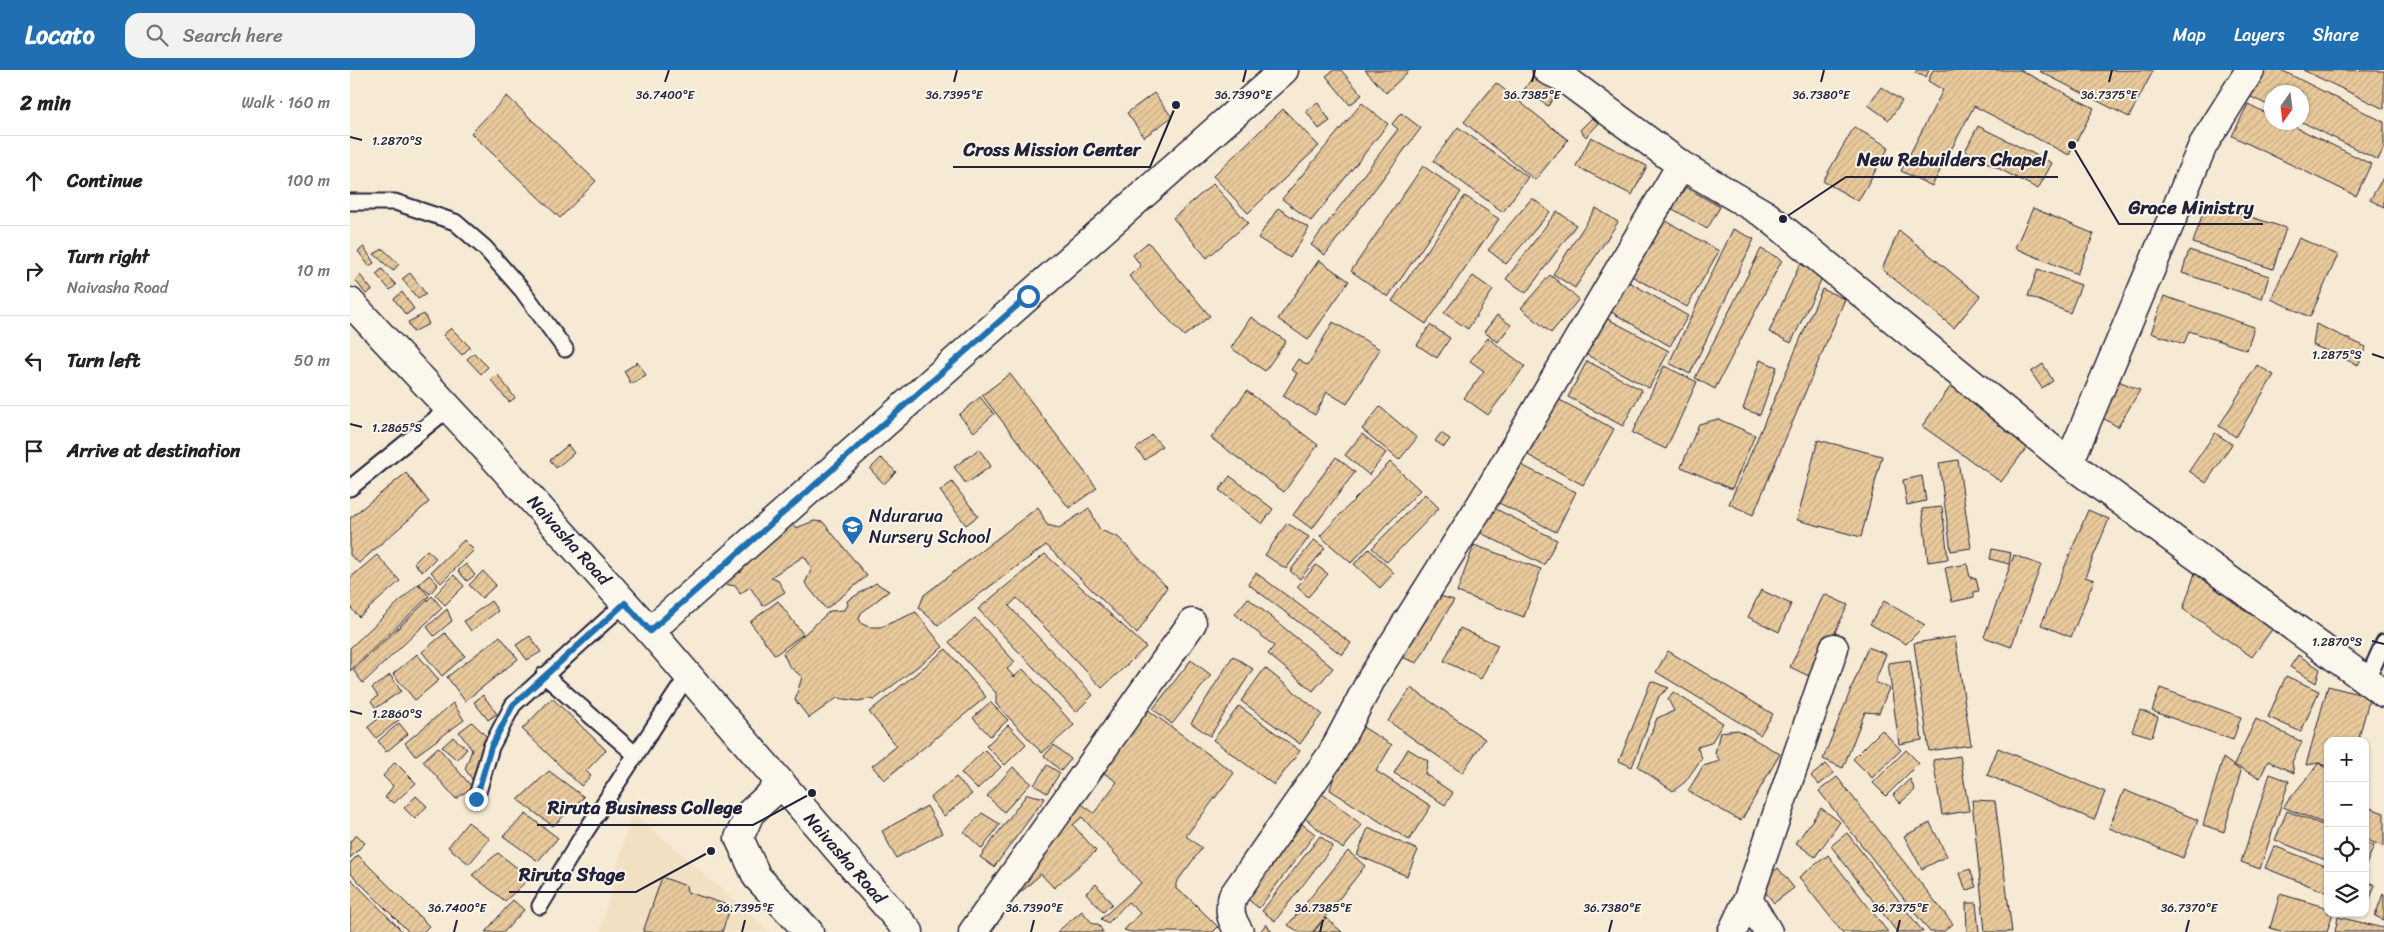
<!DOCTYPE html>
<html lang="en">
<head>
<meta charset="utf-8">
<style>
  body { margin:0; font-family:Sriracha,sans-serif; background:#f2f2f2; color:#222 }
  .controls { position:absolute; right:15px; bottom:15px; display:grid; overflow:hidden; border-radius:10px; box-shadow:0 1px 4px #0004 }
  .controls button { width:45px; height:45px; display:grid; place-items:center; padding:0; border:0; border-bottom:1px solid #e0e0e0; background:#fff; color:#222; font:25px sans-serif }
  .compass { position:absolute; left:1914px; top:15px; width:45px; height:45px; border-radius:50%; background:#fff; box-shadow:0 1px 4px #0004; rotate:194deg }
  .stop { position:absolute; width:15px; height:15px; margin:-11px; border:4px solid #1f6fb2; border-radius:50%; background:#fff }
  .stop.end { background:#1f6fb2; border-color:#fff; box-shadow:0 1px 5px #0008 }
  .list { margin:0; padding:0; list-style:none }
  h2 { display:flex; justify-content:space-between; align-items:center; height:65px; margin:0; padding:0 20px; font-size:21px }
  h2 small { font-size:16px; font-weight:400; color:#767676 }
  .list li { display:grid; grid-template-columns:32px 1fr auto; gap:15px; align-items:center; box-sizing:border-box; height:90px; padding:0 20px; border-top:1px solid #e0e0e0 }
  .list b { display:block; font-size:19px; white-space:nowrap }
  .list p { margin:0; font-size:16px; white-space:nowrap; color:#767676 }
  .list em { font-size:16px; font-style:normal; color:#767676 }
  .icon { flex:none; width:28px; height:28px; fill:none; stroke:currentColor; stroke-width:2; stroke-linecap:round; stroke-linejoin:round }
  .map { position:relative; flex:none; width:2034px; height:862px; overflow:hidden }
  header { display:flex; align-items:center; gap:30px; box-sizing:border-box; height:70px; padding:0 25px; background:#1f6fb2; color:#fff }
  header strong { font-size:24px }
  nav { display:flex; gap:28px; margin-inline-start:auto; font-size:18px }
  .search { width:350px; height:45px; background:#f2f2f2; display:flex; align-items:center; gap:12px; box-sizing:border-box; padding:0 18px; border-radius:15px; color:#767676; font-size:19px }
  main { display:flex }
  aside { flex:1; background:#fff }
  .map>svg:first-child { display:block }
  .built { fill:#f2e0c3 }
  .building { fill:url(#building-hatch); stroke:#22223b }
  .lines { fill:none; stroke-linecap:round; stroke-linejoin:round }
  .lane-casing { stroke:#22223b; stroke-width:19 }
  .street-casing { stroke:#22223b; stroke-width:31 }
  .secondary-casing { stroke:#22223b; stroke-width:31 }
  .lane { stroke:#fbf7ec; stroke-width:15 }
  .street { stroke:#fbf7ec; stroke-width:28 }
  .secondary { stroke:#fbf7ec; stroke-width:28 }
  .route { stroke:#1f6fb2; stroke-width:6 }
  .ticks { fill:none; stroke:#22223b; stroke-width:2 }
  .labels { text-anchor:middle; stroke-width:4; stroke-linejoin:round; paint-order:stroke }
  .poi-label { font-size:18px; fill:#22223b; stroke:#fbf7ec; text-anchor:start }
  .street-label { font-size:18px; fill:#22223b; stroke:#fbf7ec }
  .ticks-label { font-size:12px; text-anchor:middle; fill:#22223b; stroke:#fbf7ec; stroke-width:4; stroke-linejoin:round; paint-order:stroke }
  .leader { fill:none; stroke:#22223b; stroke-width:2 }
  .callout-dot { fill:#22223b; stroke:#fbf7ec; stroke-width:2 }
  .callout-label { font-size:19px; text-anchor:middle; font-weight:bold; fill:#22223b; stroke:#fbf7ec; stroke-width:4; stroke-linejoin:round; paint-order:stroke }
</style>
</head>
<body>
<header>
<strong>Locato</strong>
<div class="search"><svg class="icon" aria-label="search" viewBox="0 0 24 24"><circle cx="10" cy="10" r="6"/><path d="M15 15l6 6"/></svg>Search here</div>
<nav><a>Map</a><a>Layers</a><a>Share</a></nav>
</header>
<main>
<aside>
<h2>2 min<small>Walk · 160 m</small></h2>
<ul class="list">
<li><svg class="icon" aria-label="ahead" viewBox="0 0 24 24"><path d="M12 20V5M6 11l6-6 6 6"/></svg><div><b>Continue</b></div><em>100 m</em></li>
<li><svg class="icon" aria-label="right" viewBox="0 0 24 24"><path d="M7 20v-9h11M14 6l5 5-5 5"/></svg><div><b>Turn right</b><p>Naivasha Road</p></div><em>10 m</em></li>
<li><svg class="icon" aria-label="left" viewBox="0 0 24 24"><path d="M17 20v-9H6M10 6l-5 5 5 5"/></svg><div><b>Turn left</b></div><em>50 m</em></li>
<li><svg class="icon" aria-label="arrive" viewBox="0 0 24 24"><path d="M6 21V4h12l-3 4 3 4H6"/></svg><div><b>Arrive at destination</b></div></li>
</ul>
</aside>
<div class="map">
<svg width="2034" height="862" viewBox="0 0 2034 862">
  <defs>
    <pattern id="building-hatch" width="6" height="6" patternUnits="userSpaceOnUse" patternTransform="scale(1.25)"><rect width="6" height="6" fill="#e9ca9c"/><path d="M-1 1l2-2M0 6l6-6M5 7l2-2" fill="none" stroke="#c8ad87"/></pattern>
  </defs>
  <rect width="100%" height="100%" fill="#f6ead4"/>
  <filter id="ink" filterUnits="userSpaceOnUse"><feTurbulence type="fractalNoise" baseFrequency=".02" numOctaves="2"/><feDisplacementMap in="SourceGraphic" scale="10" xChannelSelector="R" yChannelSelector="G"/><feConvolveMatrix kernelMatrix="1 2 1 2 8 2 1 2 1" color-interpolation-filters="sRGB"/></filter>
  <g filter="url(#ink)">
    <!-- built -->
    <path class="built" d="M282,741L420,862H250Z"/>
    <!-- building -->
    <path class="building" d="M984,0H991L1012,25L1000,35L976,6Z
      M1015,0H1060L1036,23Z
      M1567,0H1579L1576,7L1565,3Z
      M1583,0H1670L1744,38L1719,85L1624,36L1582,116L1551,101L1593,20L1578,11Z
      M1801,0L1803,1L1779,47L1689,1Z
      M1912,0H1931L2034,52V77L2028,90L1952,52V22H1922V37L1899,26Z
      M1953,0L2034,1V39Z
      M1186,2L1210,18L1198,36L1174,20Z
      M1146,13L1218,70L1185,110L1114,52Z
      M1531,17L1552,31L1539,50L1518,35Z
      M804,23L822,47L794,67L777,43Z
      M157,26L246,111L210,148L121,63Z
      M968,33L980,51L969,59L956,41Z
      M1012,33L1038,54L961,151L932,129Z
      M1898,34L1922,46V52H1935L2021,94L2006,126L1882,66Z
      M933,39L969,76L898,143L863,106Z
      M1051,43L1071,58L975,185L961,175L1048,59L1042,54Z
      M1247,43L1253,49L1236,67L1230,60Z
      M1628,56L1702,93L1688,119L1615,81Z
      M1108,57L1178,107L1153,142L1083,91Z
      M1504,57L1539,77L1508,131L1473,111Z
      M1241,67L1297,96L1282,125L1226,96Z
      M1073,96L1111,122L1038,227L1001,201Z
      M2034,106V137L2020,130Z
      M863,114L898,153L857,188L823,148Z
      M1334,116L1370,137L1357,159L1321,138Z
      M1115,126L1149,149L1076,254L1042,231Z
      M1182,128L1200,142L1156,194L1138,180Z
      M1856,133L1936,158L1923,199L1843,173Z
      M928,138L959,158L940,188L908,168Z
      M1246,138L1268,152L1225,218L1203,204Z
      M1683,138L1744,164L1727,204L1665,178Z
      M1207,141L1226,155L1176,223L1156,209Z
      M1311,148L1369,181L1337,237L1278,204Z
      M1383,159L1404,169L1340,304L1319,293Z
      M1549,160L1630,226L1604,258L1532,199Z
      M1949,168L1988,185L1960,247L1921,229Z
      M798,172L860,246L834,266L779,206L791,196L783,185Z
      M14,177L24,193L19,196L8,181Z
      M33,179L49,194L43,201L24,184Z
      M1411,179L1432,190L1365,319L1345,308Z
      M1839,180L1919,206L1912,229L1832,203Z
      M969,190L999,211L958,270L928,249Z
      M1450,194L1474,204L1441,273L1419,262Z
      M32,199L46,215L40,220L26,204Z
      M1688,199L1731,215L1720,243L1678,226Z
      M60,203L76,224L68,229L52,209Z
      M10,205L22,220L16,224L5,210Z
      M1200,205L1229,229L1201,263L1171,238Z
      M1123,206L1143,220L1118,259L1094,243Z
      M1274,209L1338,246L1320,276L1256,239Z
      M1472,219L1495,229L1403,445L1379,434Z
      M52,222L64,239L56,245L44,229Z
      M1814,226L1904,257L1897,280L1839,261L1834,274L1801,263Z
      M74,244L79,254L63,262L58,252Z
      M1147,245L1161,255L1148,272L1134,262Z
      M901,247L936,271L915,301L881,278Z
      M1254,247L1319,281L1299,318L1235,284Z
      M983,252L1030,279L997,334L977,322L965,345L933,326L947,303L941,300L948,289L958,295Z
      M1966,254L2016,277L2008,295L1963,275Z
      M1080,255L1100,268L1087,288L1067,275Z
      M101,258L120,277L112,285L93,265Z
      M1138,268L1175,296L1138,345L1114,328L1134,301L1120,291Z
      M124,283L138,297L131,304L117,289Z
      M1410,290L1427,297L1410,345L1393,339Z
      M1237,291L1292,320L1273,356L1218,327Z
      M288,292L296,305L281,314L274,301Z
      M1693,294L1703,311L1692,318L1681,302Z
      M1907,295L1924,305L1886,367L1869,356Z
      M1314,296L1347,312L1316,379L1282,363Z
      M660,304L747,418L719,438L632,325Z
      M148,305L165,328L159,332L141,310Z
      M1764,309L1790,320L1768,357L1746,344Z
      M1603,313L1683,369L1651,412L1572,356Z
      M897,321L968,375L934,422L861,368Z
      M630,327L644,344L624,362L609,345Z
      M1206,328L1264,359L1233,415L1176,384Z
      M1030,337L1067,368L1049,390L1012,359Z
      M1368,349L1405,365L1382,419L1331,397L1349,354Z
      M1091,363L1100,369L1094,377L1085,371Z
      M1865,363L1882,374L1856,413L1839,401Z
      M1012,364L1036,383L1019,405L995,385Z
      M802,365L812,376L795,390L786,379Z
      M1468,370L1532,386L1511,467L1447,450Z
      M218,375L224,383L206,398L200,390Z
      M629,379L641,396L616,414L604,397Z
      M986,387L1005,402L962,459L943,445Z
      M531,388L546,402L534,414L520,399Z
      M1608,390L1621,478L1601,481L1589,393Z
      M1040,392L1070,420L1001,493L970,466Z
      M1169,394L1226,422L1206,462L1149,433Z
      M56,403L79,432L9,493L0,485V448Z
      M880,406L923,439L912,454L869,420Z
      M1572,406L1576,431L1557,435L1553,410Z
      M602,412L628,446L616,455L590,421Z
      M1075,424L1089,438L1037,492L1022,478Z
      M1138,435L1207,470L1194,495L1125,460Z
      M688,437L697,455L709,458L739,438L750,460L768,467L817,517L787,564L696,475L588,555L569,538L574,525Z
      M1592,437L1598,489L1578,492L1572,439Z
      M1738,440L1759,449L1735,507L1744,510L1721,567L1691,555Z
      M437,447L446,458L464,451L473,452L517,506L476,539L455,513L462,498L454,486L421,507L427,509L435,522L413,536L400,517L390,524L386,516L373,514L374,499L391,503L398,480Z
      M937,453L959,467L936,499L915,485Z
      M114,470L124,480L91,513L81,502Z
      M964,470L975,478L950,509L940,501Z
      M1124,475L1191,499L1174,547L1107,522Z
      M1019,479L1044,503L1030,518L1004,494Z
      M1642,479L1661,483L1659,494L1640,489Z
      M77,480L86,488L72,502L64,493Z
      M695,484L796,577L752,618L667,528L659,536L743,625L726,642L628,539Z
      M27,485L50,511L9,547L0,537V508Z
      M1664,485L1691,495L1661,577L1634,567Z
      M116,494L125,505L117,511L108,501Z
      M1617,494L1620,507L1626,509L1629,521L1624,522V527L1602,532L1595,498Z
      M966,495L978,504L958,527L947,517Z
      M133,501L146,515L132,528L119,515Z
      M906,503L1001,573L992,585L898,514Z
      M1845,503L1923,558L1902,587L1833,539Z
      M79,505L88,514L80,524L69,514Z
      M104,505L114,516L95,535L85,525Z
      M526,513L539,521L511,543L509,549L512,554L519,557H531L566,542L593,577L524,630L518,629L508,631L487,628L459,648L445,630L452,607L439,596L433,583L480,541L494,540L498,535L497,531Z
      M68,514L79,526L0,601V578Z
      M1411,520L1441,534L1429,562L1398,547Z
      M1474,524L1498,535L1463,608L1440,597Z
      M1086,525L1104,530L1067,593L1049,586Z
      M82,526L92,538L13,613L3,600Z
      M898,528L983,598L963,621L918,584L924,576L885,544Z
      M141,531L148,541L121,561L114,551Z
      M428,531L453,564L425,585L400,552Z
      M1534,531L1575,555L1556,574L1520,554Z
      M97,539L102,551L84,566L77,557Z
      M625,548L665,592L657,599L664,607L673,599L724,655L692,683L646,634V623L599,572Z
      M1110,558L1148,575L1131,609L1094,591Z
      M95,563L115,586L92,606L72,582Z
      M150,566L168,589L115,631L97,607Z
      M180,566L191,582L177,590L166,575Z
      M1605,567L1621,675L1579,681L1564,573Z
      M1518,577L1536,584L1525,612L1539,618L1529,643L1515,642L1493,698L1473,689Z
      M596,579L636,627L534,710L522,696L547,676L519,642Z
      M1318,581L1423,644L1410,665L1306,602Z
      M67,584L89,610L65,630L43,604Z
      M1948,585L1970,599L1966,613L1940,597Z
      M883,586L903,599L860,666L841,653Z
      M841,590L861,605L822,654L803,639Z
      M1560,590L1572,670L1549,674L1538,593Z
      M915,598L972,644L950,674L891,631Z
      M40,605L51,621L26,638L21,631L28,626L22,618Z
      M1936,606L1969,621L1951,662L1918,647Z
      M1301,611L1319,618L1309,626L1282,697L1269,691Z
      M1978,616L2020,627L2008,671H1978V697L1969,693L1956,695Z
      M1061,618L1135,669L1112,703L1038,651Z
      M1810,618L1891,647L1883,670L1802,641Z
      M1323,622L1373,653L1361,673L1347,677L1352,688L1335,712L1323,721L1288,697L1307,648L1324,641L1318,629Z
      M133,625L147,644L138,650L124,632Z
      M202,628L256,680L236,701L241,706L231,716L172,659Z
      M640,632L658,650L640,666L623,648Z
      M103,633L114,650L65,686L55,673Z
      M790,634L884,703L836,766L852,778L826,813V819L838,827L868,857L863,862H781L774,860L790,843L778,832L758,853L751,849L791,813L732,747L723,755L746,781L704,818L691,804L653,838L729,732L744,743L767,712L744,696Z
      M889,636L950,681L924,715L863,670Z
      M41,639L49,650L26,668L18,657Z
      M1790,640L1808,647L1802,667L1782,661Z
      M1906,649L1952,672L1942,692L1944,703L1918,691L1910,708L1884,695Z
      M122,652L139,669L124,712L115,699L122,680L109,662Z
      M49,653L58,664L36,682L28,671Z
      M658,655L676,674L655,695L636,676Z
      M1011,656L1042,675L1026,701L1081,736L1059,770L980,720L987,695Z
      M1388,660L1430,684L1391,751L1338,721L1353,696L1370,691L1365,683L1370,662Z
      M1532,660L1551,680L1522,708L1503,689Z
      M103,667L117,679L107,690L92,677Z
      M704,675L721,689L711,701L694,686Z
      M88,677L122,717L106,729L73,691Z
      M1648,678L1755,722L1744,750L1637,705Z
      M1058,679L1078,691L1075,704L1103,723L1095,735L1044,703Z
      M635,680L651,697L627,719L611,703Z
      M1556,680L1569,693L1536,726L1523,713Z
      M1610,686L1619,741L1592,745L1583,690Z
      M1873,688L1891,701L1874,762L1853,755Z
      M45,692L66,713L44,733L35,728L43,716L33,706Z
      M1969,693L1978,700V755L1933,737Z
      M1476,694L1484,703L1469,715L1461,706Z
      M697,695L710,703L697,723L684,715Z
      M663,697L681,713L654,742L637,726Z
      M199,701L234,727L203,756L168,730Z
      M1920,704L1939,711L1910,799L1891,792Z
      M606,707L622,724L594,746L580,728Z
      M1487,707L1603,854L1593,862H1580L1469,721Z
      M1560,709L1565,720L1550,733L1543,725Z
      M966,719L1012,755L993,779L947,742Z
      M1774,720L1848,750L1833,788L1759,758Z
      M677,724L695,728L644,797L630,787Z
      M66,726L77,736L65,749L54,738Z
      M1622,730L1645,731L1662,862H1635Z
      M577,736L592,763L546,788L532,761Z
      M2015,736L2034,743V777L2015,769Z
      M1471,738L1490,752L1465,787L1446,773Z
      M1937,741L1978,757V791L1925,770Z
      M632,743L650,754L632,779L614,762Z
      M176,744L208,768L188,791L153,766Z
      M118,752L140,769L119,794L98,777Z
      M1580,753L1597,786L1572,799L1554,766Z
      M952,754L965,764L909,838L896,828Z
      M1018,758L1068,780L1057,806L1007,785Z
      M1497,763L1573,862H1547L1481,776Z
      M7,765L15,773L0,788V771Z
      M970,766L983,776L925,851L912,841Z
      M2015,772L2024,776L2015,797Z
      M1924,776L1978,797V823L1915,798Z
      M998,781L1015,796L963,862H949L938,855Z
      M148,783L180,808L155,831L122,805Z
      M8,785L79,856L73,862H59L0,803V793Z
      M1478,785L1538,862H1492L1449,807Z
      M1428,798L1444,818L1424,833L1408,813Z
      M1620,799L1626,817L1616,821L1610,803Z
      M312,807L336,816L337,822L381,836L372,862H293Z
      M0,808L53,862H0Z
      M2015,811L2025,815L2017,837H2015Z
      M746,814L762,834L753,842L736,823Z
      M1930,824L1978,838V843H1983L1977,862H1934L1920,858Z
      M2033,824L2034,825V850L2025,846Z
      M163,830L174,840L154,862H135Z
      M1616,833H1626L1629,862H1617Z
      M732,841L743,854H748L753,862H707Z
      M1988,847L2034,858V862H1985Z
      M976,848L992,862H963Z
      M916,854L922,862H910Z"/>
    <g class="lines">
      <defs>
        <path id="lane" d="M0,132H45L105,152L135,178L172,220L215,279
          M0,418L99,338
          M194,605L286,685
          M2017,610L2034,572
          M126,729L141,677L163,635L275,533
          M190,836L230,770L338,605"/>
        <path id="street" d="M1197,0L1212,7L1331,95L1416,145L1719,393L2034,623
          M1719,393L1853,75L1900,0
          M300,561L934,0
          M432,714L400,743L389,768L407,807L459,862
          M1398,829L1418,862
          M623,862L842,553
          M889,862C881,849 878,841 883,826L982,684L1022,608L1130,436L1331,95
          M1382,862L1398,829L1484,578"/>
        <path id="secondary" d="M0,232L122,363L300,561L559,862"/>
      </defs>
      <!-- lane casing -->
      <use href="#lane" class="lane-casing"/>
      <!-- street casing -->
      <use href="#street" class="street-casing"/>
      <!-- secondary casing -->
      <use href="#secondary" class="secondary-casing"/>
      <!-- lane -->
      <use href="#lane" class="lane"/>
      <!-- street -->
      <use href="#street" class="street"/>
      <!-- secondary -->
      <use href="#secondary" class="secondary"/>
    </g>
  </g>
  <g class="lines" filter="url(#ink)">
    <!-- route -->
    <path class="route" d="M126,729L141,677L163,635L275,533L300,561L678,226"/>
  </g>
  <!-- ticks -->
  <path class="ticks" d="M315,12L319,0M604,12L607,0M893,12L896,0M1182,12L1185,0M1471,12L1474,0M1759,12L1762,0M0,67L12,70M2022,284L2034,288M0,354L12,357M2022,571L2034,574M0,641L12,644M104,862L107,850M392,862L395,850M681,862L684,850M970,862L973,850M1259,862L1262,850M1547,862L1550,850M1836,862L1839,850"/>
  <!-- icons -->
  <defs>
    <symbol id="school-pin" viewBox="-11 -11 22 30"><path d="M0 17L-7.5 6A9.5 9.5 0 1 1 7.5 6Z" fill="#1f6fb2" stroke="#fbf7ec"/><path d="M0-5L7-2L0 1L-7-2ZM-4 1L0 2.5L4 1V4Q0 6-4 4Z" fill="#fff"/></symbol>
  </defs>
  <g fill-rule="evenodd">
    <use href="#school-pin" x="490" y="444" width="25" height="34"/>
  </g>
  <g class="labels">
    <!-- poi labels -->
    <g class="poi-label">
      <text x="519" y="452">Ndurarua<tspan x="519" dy="21">Nursery School</tspan></text>
    </g>
    <!-- street labels -->
    <g class="street-label">
      <text transform="translate(219 470) rotate(48)" y="6">Naivasha Road</text>
      <text transform="translate(495 788) rotate(49)" y="6">Naivasha Road</text>
    </g>
  </g>
  <g class="ticks-label">
    <text x="315" y="29">36.7400°E</text>
    <text x="604" y="29">36.7395°E</text>
    <text x="893" y="29">36.7390°E</text>
    <text x="1182" y="29">36.7385°E</text>
    <text x="1471" y="29">36.7380°E</text>
    <text x="1759" y="29">36.7375°E</text>
    <text x="47" y="75">1.2870°S</text>
    <text x="1987" y="289">1.2875°S</text>
    <text x="47" y="362">1.2865°S</text>
    <text x="1987" y="576">1.2870°S</text>
    <text x="47" y="648">1.2860°S</text>
    <text x="107" y="842">36.7400°E</text>
    <text x="395" y="842">36.7395°E</text>
    <text x="684" y="842">36.7390°E</text>
    <text x="973" y="842">36.7385°E</text>
    <text x="1262" y="842">36.7380°E</text>
    <text x="1550" y="842">36.7375°E</text>
    <text x="1839" y="842">36.7370°E</text>
  </g>
  <!-- callouts -->
  <path class="leader" d="M826 35L800 97H603M1433 149L1496 107H1708M1722 75L1769 154H1913M462 723L403 755H187M361 781L286 822H159"/>
  <g class="callout-dot">
    <circle cx="826" cy="35" r="5"/>
    <circle cx="1433" cy="149" r="5"/>
    <circle cx="1722" cy="75" r="5"/>
    <circle cx="462" cy="723" r="5"/>
    <circle cx="361" cy="781" r="5"/>
  </g>
  <g class="callout-label">
    <text x="702" y="86">Cross Mission Center</text>
    <text x="1602" y="96">New Rebuilders Chapel</text>
    <text x="1841" y="144">Grace Ministry</text>
    <text x="295" y="744">Riruta Business College</text>
    <text x="222" y="811">Riruta Stage</text>
  </g>
</svg>
<div class="controls">
<button>+</button>
<button>−</button>
<button><svg class="icon" aria-label="locate" viewBox="0 0 24 24"><circle cx="12" cy="12" r="6"/><path d="M12 2v4M12 18v4M2 12h4M18 12h4"/></svg></button>
<button><svg class="icon" aria-label="layers" viewBox="0 0 24 24"><path d="M12 4l9 5-9 5-9-5zM3 14l9 5 9-5"/></svg></button>
</div>
<svg class="compass" viewBox="-18 -18 36 36"><path d="M0-13l5 13h-10z" fill="#e53935"/><path d="M0 13l5-13h-10z" fill="#767676"/></svg>
<div class="stop" style="left:678px;top:226px"></div>
<div class="stop end" style="left:126px;top:729px"></div>
</div>
</main>
</body>
</html>
